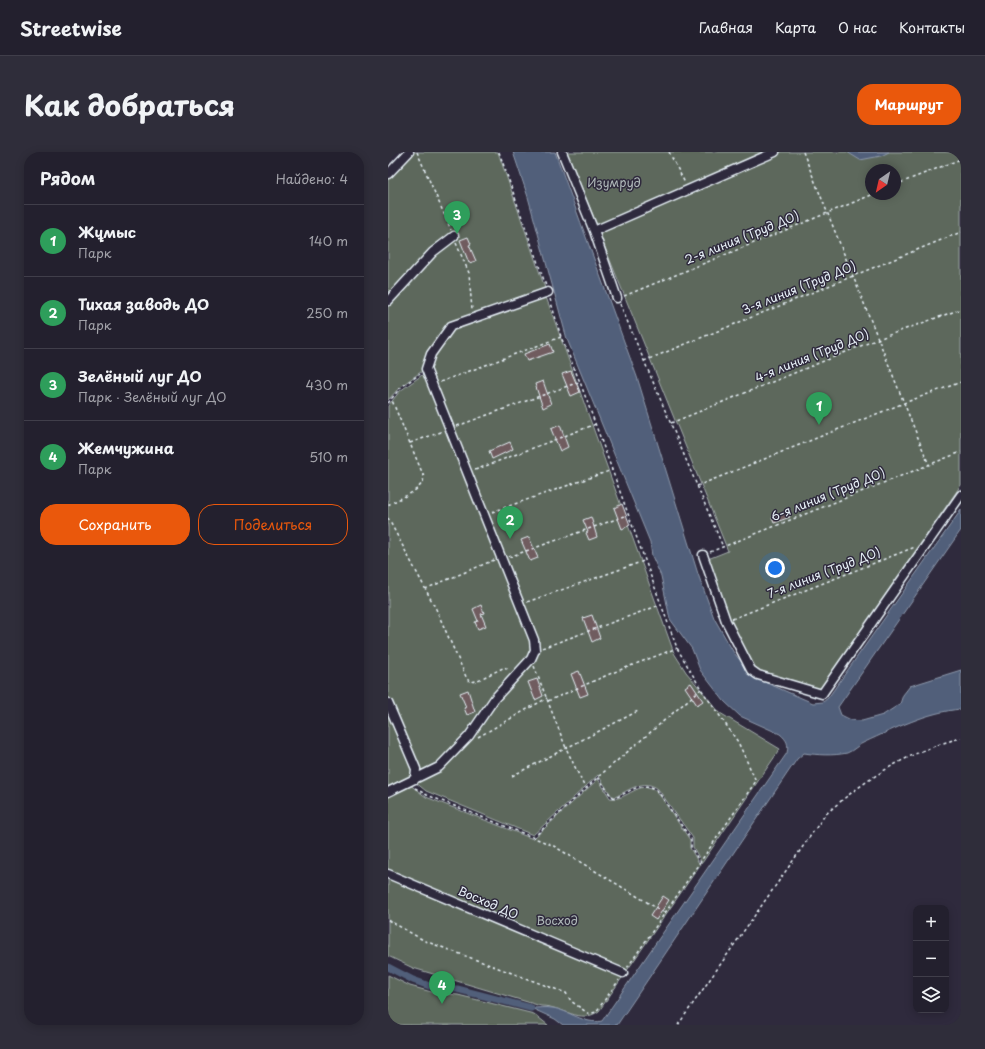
<!DOCTYPE html>
<html lang="ru">
<head>
<meta charset="utf-8">
<style>
  body { margin:0; font-family:"Playpen Sans",sans-serif; background:#2f2d3a; color:#f1f3f6 }
  .controls { position:absolute; right:12px; bottom:12px; display:grid; overflow:hidden; border-radius:8px; box-shadow:0 2px 10px #0003 }
  .controls button { width:36px; height:36px; display:grid; place-items:center; padding:0; border:0; border-bottom:1px solid #403e4a; background:#23202e; color:#f1f3f6; font:20px sans-serif }
  .compass { position:absolute; left:477px; top:12px; width:36px; height:36px; border-radius:50%; background:#23202e; box-shadow:0 2px 10px #0003; rotate:214deg }
  .you { position:absolute; left:387px; top:416px; width:14px; height:14px; margin:-10px; border:3px solid #fff; border-radius:50%; background:#1a73e8; box-shadow:0 0 0 6px #1a73e833 }
  .badge { display:grid; place-items:center; width:26px; height:26px; border-radius:50%; background:#ea580c; color:#fff; font-size:13px; font-weight:700 }
  .pin { position:absolute; translate:-50% -33px; filter:drop-shadow(0 1px 2px #0008) }
  .pin::after { content:''; position:absolute; top:21px; width:14px; height:12px; background:inherit; clip-path:polygon(0 0,100% 0,50% 100%) }
  .list { margin:0; padding:0; list-style:none }
  h2 { display:flex; justify-content:space-between; align-items:center; height:52px; margin:0; padding:0 16px; font-size:17px }
  h2 small { font-size:13px; font-weight:400; color:#a3a3aa }
  .list li { display:grid; grid-template-columns:26px 1fr auto; gap:12px; align-items:center; box-sizing:border-box; height:72px; padding:0 16px; border-top:1px solid #403e4a }
  .list b { display:block; font-size:15px; white-space:nowrap }
  .list p { margin:0; font-size:13px; white-space:nowrap; color:#a3a3aa }
  .list em { font-size:13px; font-style:normal; color:#a3a3aa }
  .actions { display:flex; gap:8px; padding:12px 16px }
  .actions a { flex:1; padding:9px 0; border:1px solid #ea580c; border-radius:16px; text-align:center; font-size:14px; color:#ea580c }
  .actions .main { background:#ea580c; color:#fff }
  .icon { flex:none; width:22px; height:22px; fill:none; stroke:currentColor; stroke-width:2; stroke-linecap:round; stroke-linejoin:round }
  .map { position:relative; flex:none; width:573px; height:873px; overflow:hidden; border-radius:16px }
  header { display:flex; align-items:center; gap:24px; box-sizing:border-box; height:56px; padding:0 20px; background:#23202e; border-bottom:1px solid #403e4a }
  header strong { font-size:19px }
  nav { display:flex; gap:22px; margin-inline-start:auto; font-size:14px }
  .intro { display:flex; align-items:center; justify-content:space-between; box-sizing:border-box; height:96px; padding:0 24px }
  h1 { margin:0; font-size:28px }
  .button { padding:10px 18px; border-radius:16px; background:#ea580c; color:#fff; font-size:14px; font-weight:700 }
  main { display:flex; gap:24px; padding:0 24px }
  aside { flex:1; background:#23202e; border-radius:16px; box-shadow:0 2px 10px #0003 }
  .map>svg:first-child { display:block }
  .green { fill:#5d685c; stroke:#a2acaa; fill-rule:evenodd }
  .water { fill:#515f7a; stroke:#8d99ac }
  .lines { fill:none; stroke-linecap:round; stroke-linejoin:round }
  .canal { stroke:#515f7a; stroke-width:7 }
  .building { fill:#705b5e; stroke:#e8f1f8 }
  .minor-casing { stroke:#e8f1f8; stroke-width:11 }
  .path { stroke:#e8f1f8; stroke-width:1.5; stroke-dasharray:3 3; stroke-linecap:butt }
  .minor { stroke:#2f2a3d; stroke-width:8 }
  .labels { text-anchor:middle; stroke-width:3; stroke-linejoin:round; paint-order:stroke }
  .park-label { font-size:12px; fill:#b0baba; stroke:#2f2a3d }
  .street-label { font-size:12px; fill:#e8f1f8; stroke:#2f2a3d }
</style>
</head>
<body>
<header>
<strong>Streetwise</strong>
<nav><a>Главная</a><a>Карта</a><a>О нас</a><a>Контакты</a></nav>
</header>
<div class="intro"><h1>Как добраться</h1><a class="button">Маршрут</a></div>
<main>
<aside>
<h2>Рядом<small>Найдено: 4</small></h2>
<ul class="list">
<li><span class="badge" style="background:#2e9e5b">1</span><div><b>Жұмыс</b><p>Парк</p></div><em>140 m</em></li>
<li><span class="badge" style="background:#2e9e5b">2</span><div><b>Тихая заводь ДО</b><p>Парк</p></div><em>250 m</em></li>
<li><span class="badge" style="background:#2e9e5b">3</span><div><b>Зелёный луг ДО</b><p>Парк · Зелёный луг ДО</p></div><em>430 m</em></li>
<li><span class="badge" style="background:#2e9e5b">4</span><div><b>Жемчужина</b><p>Парк</p></div><em>510 m</em></li>
</ul>
<div class="actions"><a class="main">Сохранить</a><a>Поделиться</a></div>
</aside>
<div class="map">
<svg width="573" height="873" viewBox="0 0 573 873">
  <rect width="100%" height="100%" fill="#2f2a3d"/>
  <filter id="ink" filterUnits="userSpaceOnUse"><feTurbulence type="fractalNoise" baseFrequency=".025" numOctaves="2"/><feDisplacementMap in="SourceGraphic" scale="8" xChannelSelector="R" yChannelSelector="G"/><feConvolveMatrix kernelMatrix="1 2 1 2 8 2 1 2 1" color-interpolation-filters="sRGB"/></filter>
  <g filter="url(#ink)">
    <!-- green -->
    <path class="green" d="M23,0H110L158,139L63,172L37,217L13,234L0,248V24Z
      M179,0H378L209,73Z
      M391,0H573V333L432,537L374,520L366,514L341,466L320,407L340,399L209,76ZM483,18H507V42H483Z
      M158,145L286,501L298,520L332,561L392,597L314,711L305,695V686L270,637C256,626 241,638 227,645L223,643L210,623L145,683L38,639L27,630L31,621L0,546V254L12,239L37,221L45,202L65,176Z
      M0,559L25,618L24,625L0,637Z
      M210,627L222,646C239,650 251,626 269,639L302,688V696L312,713L211,859C192,873 175,854 153,854L25,816L0,804V642L21,632L38,645L145,687Z
      M0,823L22,834L47,841L70,843L146,862L160,873H0Z"/>
    <!-- water -->
    <path class="water" d="M125,0H167L249,225L310,422L326,466L346,501L367,526L425,551L435,550L440,546L573,358V378L450,555L453,563L463,568L474,569L495,563L512,552L515,543L522,534L573,518V557C539,560 508,576 477,590C471,592 465,599 459,601C445,604 429,603 416,601L409,607L229,873H175L167,867L143,856C150,856 158,855 164,856C181,858 196,873 214,869L399,601C401,592 399,588 392,582L352,564L336,549L312,518L304,497L282,467L273,424L264,404L262,390L179,187L140,45Z
      M459,0H501L493,4L472,8Z"/>
    <g class="lines">
      <!-- canal -->
      <path class="canal" d="M0,815L25,828L47,836L69,837L143,856"/>
    </g>
    <!-- building -->
    <path class="building" d="M80,85L83,92L81,93L88,109L81,111L72,88Z
      M162,192L165,200L139,209L136,202Z
      M183,219L192,240L183,244L174,222Z
      M155,229L163,252L155,256L147,232Z
      M172,273L180,295L172,299L163,277Z
      M122,290L125,297L104,307L101,299Z
      M234,352L242,373L234,377L226,356Z
      M400,360L402,365L386,371L384,366Z
      M203,365L209,385L201,388L198,381L200,380L195,368Z
      M141,385L150,406L142,409L133,388Z
      M93,453L96,461L93,462L98,474L90,477L87,470L90,469L85,457Z
      M204,463L212,486L204,490L195,466Z
      M191,519L200,542L192,545L183,522Z
      M149,527L155,544L147,548L140,530Z
      M303,531L315,549L309,553L297,535Z
      M80,538L87,560L79,563L76,556L78,555L72,541Z
      M275,744L281,748L268,768L262,764Z"/>
    <g class="lines">
      <defs>
        <path id="minor" d="M174,0L206,79L229,146
          M0,22L21,0
          M206,79L387,0
          M0,149L45,100L66,84
          M315,403L338,469L363,518L370,523L434,542L573,343
          M0,551L28,617L27,627
          M0,640L51,615L81,584L107,546L143,507L147,498L146,488L38,217L43,202L63,174L160,140
          M0,722L235,821"/>
      </defs>
      <!-- minor casing -->
      <use href="#minor" class="minor-casing"/>
      <!-- path -->
      <path class="path" d="M29,0L63,78
        M111,0L158,134
        M281,0L297,31
        M415,0L541,313
        M507,33L573,7
        M68,91L81,121L84,158
        M236,144L486,42
        M162,147L173,185L192,230L289,496L313,537L350,590L368,629L239,816
        M232,152L335,395
        M256,209L573,80
        M52,230L173,185
        M0,251L13,235L32,222
        M283,271L490,187L573,157
        M69,274L191,230
        M22,291L56,279
        M87,318L208,272
        M309,334L516,251L573,230
        M0,353C11,346 35,339 36,325L3,246
        M104,360L224,318
        M0,366L48,457L79,527L83,530L88,529L117,515L121,519
        M322,400L573,300
        M121,405L240,363
        M37,437L106,408
        M139,450L256,409
        M344,467L527,395
        M154,496L272,453
        M146,514L178,596L197,636
        M160,549L224,521L289,496
        M90,585L159,546
        M124,624L250,559
        M210,625L223,644L227,646C241,640 255,628 269,638L303,687V695L311,709
        M27,636L39,643L164,693L277,761
        M145,686L210,625L313,537
        M0,768L37,789L178,841L183,849L201,862L208,860L231,828
        M290,873L437,663C475,628 523,598 573,586"/>
      <!-- minor -->
      <use href="#minor" class="minor"/>
    </g>
  </g>
  <g class="labels">
    <!-- park labels -->
    <g class="park-label">
      <text x="226" y="35">Изумруд</text>
      <text x="169" y="773">Восход</text>
    </g>
    <!-- street labels -->
    <g class="street-label">
      <text transform="translate(354 86) rotate(-22)" y="4">2-я линия (Труд ДО)</text>
      <text transform="translate(411 136) rotate(-22)" y="4">3-я линия (Труд ДО)</text>
      <text transform="translate(424 204) rotate(-22)" y="4">4-я линия (Труд ДО)</text>
      <text transform="translate(440 343) rotate(-22)" y="4">6-я линия (Труд ДО)</text>
      <text transform="translate(436 421) rotate(-21)" y="4">7-я линия (Труд ДО)</text>
      <text transform="translate(100 751) rotate(23)" y="4">Восход ДО</text>
    </g>
  </g>
</svg>
<div class="controls">
<button>+</button>
<button>−</button>
<button><svg class="icon" aria-label="layers" viewBox="0 0 24 24"><path d="M12 4l9 5-9 5-9-5zM3 14l9 5 9-5"/></svg></button>
</div>
<svg class="compass" viewBox="-18 -18 36 36"><path d="M0-13l5 13h-10z" fill="#e53935"/><path d="M0 13l5-13h-10z" fill="#a3a3aa"/></svg>
<div class="you"></div>
<div class="pin badge" style="left:431px;top:273px;background:#2e9e5b">1</div>
<div class="pin badge" style="left:122px;top:387px;background:#2e9e5b">2</div>
<div class="pin badge" style="left:69px;top:82px;background:#2e9e5b">3</div>
<div class="pin badge" style="left:54px;top:852px;background:#2e9e5b">4</div>
</div>
</main>
</body>
</html>
